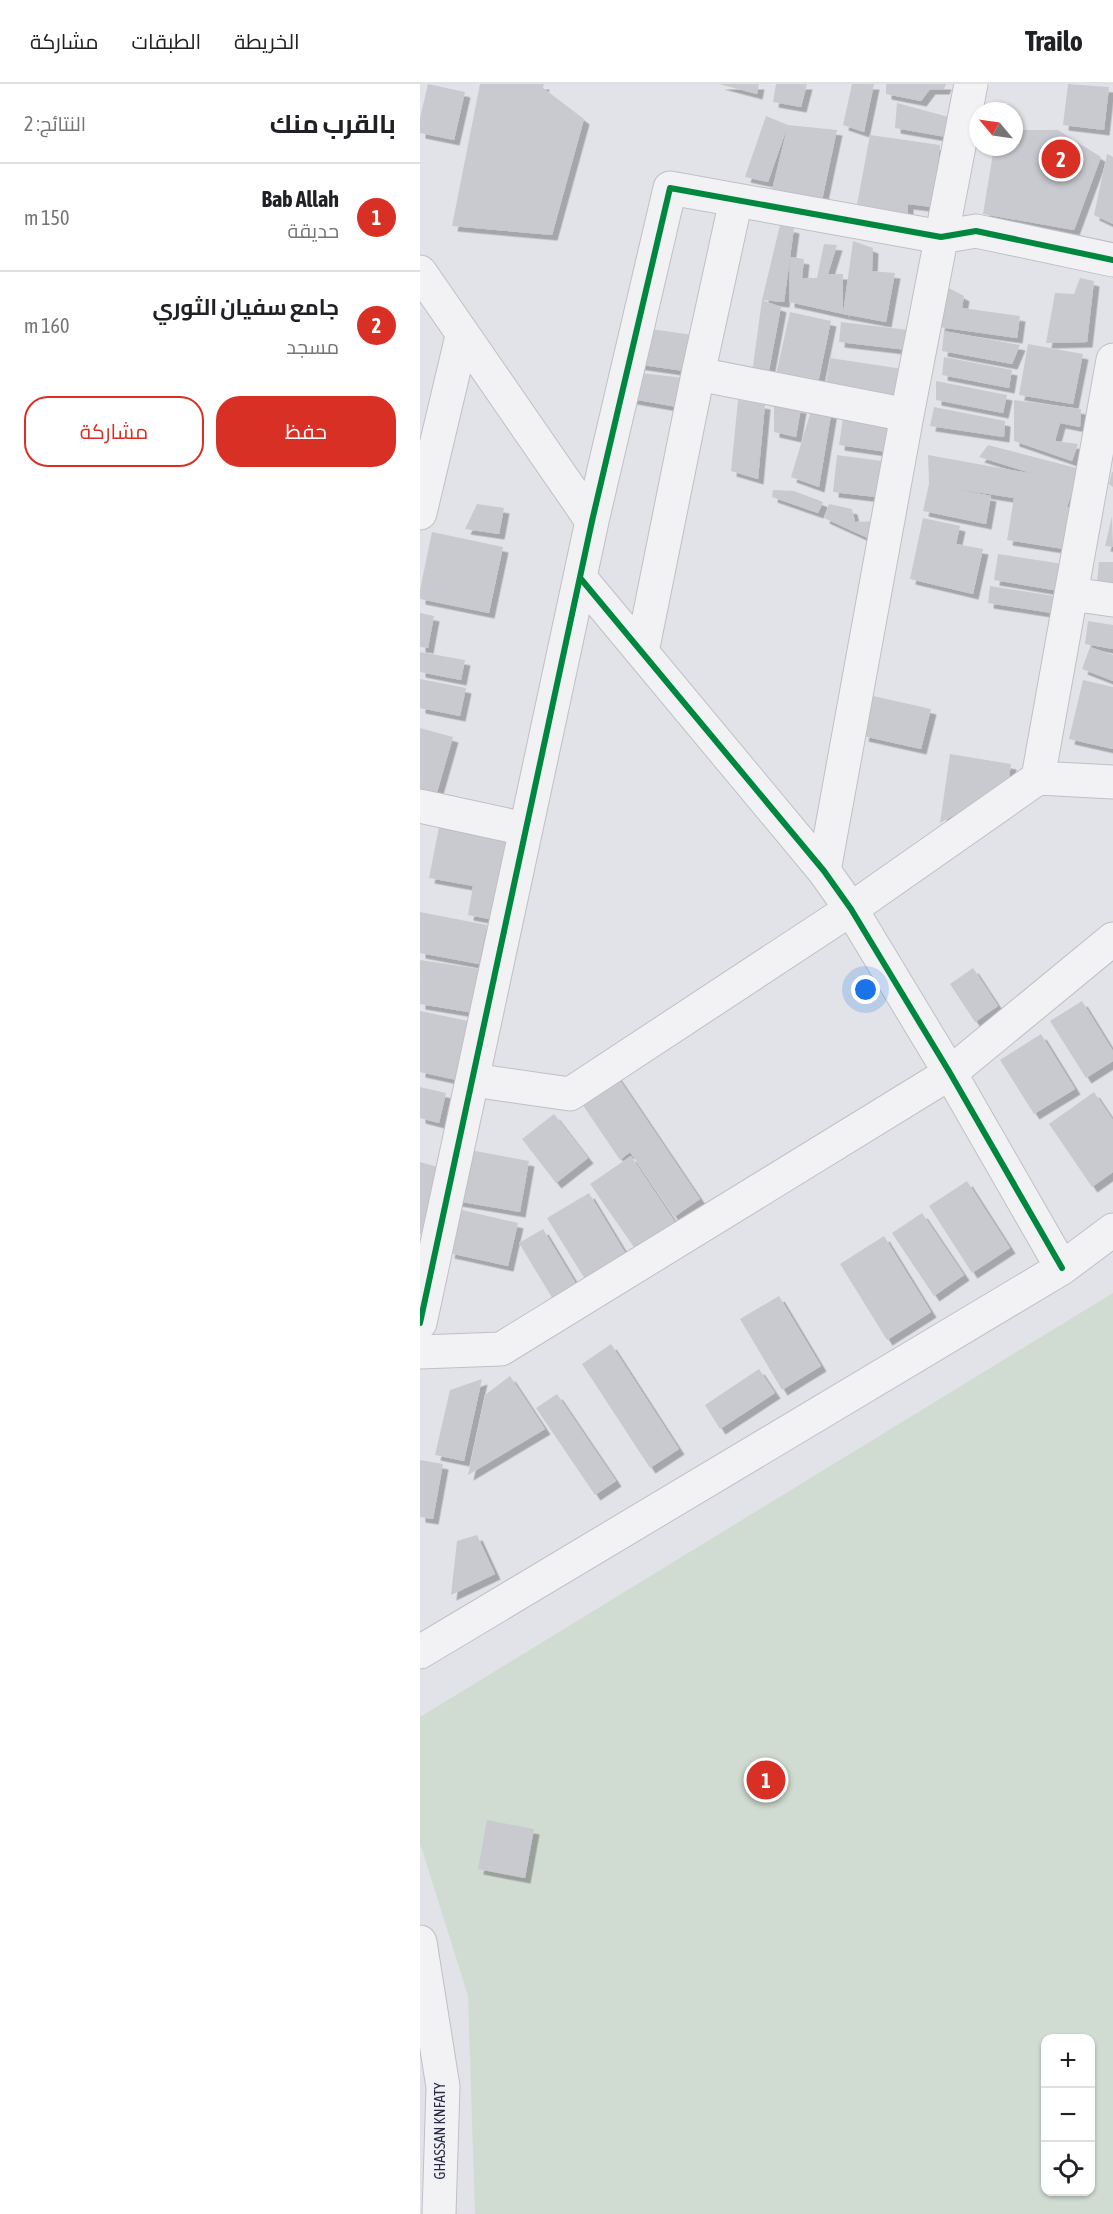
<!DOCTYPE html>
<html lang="ar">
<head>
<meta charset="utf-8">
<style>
  body { margin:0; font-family:"Asap Condensed",Cairo,sans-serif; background:#f2f2f2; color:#202124; direction:rtl }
  .controls { position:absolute; right:18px; bottom:18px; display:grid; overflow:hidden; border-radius:12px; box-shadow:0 2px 4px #0004 }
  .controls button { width:54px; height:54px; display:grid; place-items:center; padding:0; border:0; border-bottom:2px solid #e0e0e0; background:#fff; color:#202124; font:30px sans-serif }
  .compass { position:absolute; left:549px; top:18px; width:54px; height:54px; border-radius:50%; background:#fff; box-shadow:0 2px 4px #0004; rotate:299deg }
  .you { position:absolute; left:446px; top:906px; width:21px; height:21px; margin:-15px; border:4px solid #fff; border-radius:50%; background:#1a73e8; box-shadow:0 0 0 9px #1a73e833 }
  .badge { display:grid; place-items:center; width:39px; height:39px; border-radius:50%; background:#d93025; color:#fff; font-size:20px; font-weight:700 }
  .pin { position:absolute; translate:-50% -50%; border:3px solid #fff; box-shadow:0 2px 6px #0006 }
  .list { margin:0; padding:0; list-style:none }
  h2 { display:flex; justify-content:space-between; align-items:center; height:78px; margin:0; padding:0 24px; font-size:26px }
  h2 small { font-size:20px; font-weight:400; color:#757577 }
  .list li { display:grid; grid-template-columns:39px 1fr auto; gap:18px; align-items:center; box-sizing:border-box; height:108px; padding:0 24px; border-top:2px solid #e0e0e0 }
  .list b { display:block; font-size:22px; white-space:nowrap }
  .list p { margin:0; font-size:20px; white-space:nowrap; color:#757577 }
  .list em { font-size:20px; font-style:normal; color:#757577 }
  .actions { display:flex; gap:12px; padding:18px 24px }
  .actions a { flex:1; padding:14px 0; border:2px solid #d93025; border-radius:24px; text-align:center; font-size:21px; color:#d93025 }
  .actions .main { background:#d93025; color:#fff }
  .icon { flex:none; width:33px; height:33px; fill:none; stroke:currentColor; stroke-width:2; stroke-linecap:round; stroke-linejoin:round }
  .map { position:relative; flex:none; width:693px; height:2130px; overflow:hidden; direction:ltr }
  header { display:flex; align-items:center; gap:36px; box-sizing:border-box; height:84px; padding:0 30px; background:#fff; border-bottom:2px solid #e0e0e0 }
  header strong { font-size:28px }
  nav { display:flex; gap:33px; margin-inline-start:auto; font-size:21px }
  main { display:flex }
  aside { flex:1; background:#fff }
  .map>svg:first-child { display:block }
  .green { fill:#d0dbd2; fill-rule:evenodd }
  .building { fill:#c9cad0; filter:url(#shadow) }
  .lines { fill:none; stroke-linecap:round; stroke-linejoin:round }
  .minor-casing { stroke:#bfc0c6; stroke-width:35 }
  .minor { stroke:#f2f2f4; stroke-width:33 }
  .cycleway-casing { stroke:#f0f1f7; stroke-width:10 }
  .cycleway { stroke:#00873e; stroke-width:6 }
  .labels { text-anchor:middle; stroke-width:6; stroke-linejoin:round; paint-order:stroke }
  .street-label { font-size:15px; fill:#272b43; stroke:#f0f1f7 }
</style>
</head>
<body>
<header>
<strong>Trailo</strong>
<nav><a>الخريطة</a><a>الطبقات</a><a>مشاركة</a></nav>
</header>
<main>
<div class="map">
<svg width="693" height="2130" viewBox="0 0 693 2130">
  <defs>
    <filter id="shadow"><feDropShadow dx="5.5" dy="5.5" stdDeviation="0" flood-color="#0004"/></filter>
  </defs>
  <rect width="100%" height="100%" fill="#e2e3e8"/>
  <!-- green -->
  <path class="green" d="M693,1209V2130H55L48,1912L0,1759V1633ZM626,1954H670V2108H626Z"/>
  <!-- building -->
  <path class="building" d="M8,0L45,8L34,56L0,49V34Z
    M60,0H124L123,4L164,35L132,151L32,142Z
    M299,0H339L337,10Z
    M356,0H387L381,23L353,18Z
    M432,0H454L444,48L423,41Z
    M466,0H526L524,5H510L501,17L466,10Z
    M648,0L689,3L684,46L643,41Z
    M477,19L536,35L526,53L475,44Z
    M346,32L368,41L417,46L401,121L351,110L368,41L348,98L325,93Z
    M594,46H638L681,73L654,146L563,130L574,63H594Z
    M450,51L520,61L512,123L488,120V136L435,131Z
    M687,70L693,73V140L674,131Z
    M360,141L374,144L364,218L342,216Z
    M433,157L453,164L452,187L475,189L466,238L423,230L369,218L370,173L384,175L382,194H397L404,160L417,161L408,190H423V230Z
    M660,194L674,197L667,258L626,259L635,209L654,210Z
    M525,202L544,212L542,224L600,232L597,254L519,243Z
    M342,216L361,223L348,292L332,289Z
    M370,228L411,237L397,304L355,295Z
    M421,238L488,246L487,266L419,258Z
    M224,244L280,252L271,288L215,280Z
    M524,247L600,261L592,280L522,267Z
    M608,260L663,270L653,320L599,311Z
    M524,273L592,286L589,304L522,291Z
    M410,274L483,285L478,316L405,305Z
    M212,288L264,294L263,324L206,314Z
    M516,297L587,311L583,329L516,316Z
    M318,316L345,320L338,395L311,387Z
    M594,316L661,325L660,343L640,339L635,357L658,360L652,377L594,357Z
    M354,319L381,324L376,353L354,348Z
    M514,323L585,337L584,353L510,342Z
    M412,325L399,403L371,393L390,330Z
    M423,334L477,341L474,369L419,361Z
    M568,361L660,385L647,423L657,425L650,466L587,456L594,414L531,404L571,412L566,440L503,427L509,400L508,371L614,390L559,373Z
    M417,371L469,378L464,414L413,408Z
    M692,388H693V403L689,400Z
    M353,406L374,407L403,418L398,429L352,413Z
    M57,420L84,424L79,450L45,445Z
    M409,420L432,425L435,438L456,437L452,456L404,434Z
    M692,432L693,463L685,462Z
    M503,434L540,442L536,460L563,465L553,510L490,495Z
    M12,448L83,463L69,529L0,515V506Z
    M578,470L643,480L639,507L574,496Z
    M679,478H693V498L677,499Z
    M570,502L640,513L638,530L568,519Z
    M0,529L14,532L8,564L0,563Z
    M668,537L693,541V565L665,560Z
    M670,563L693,571V597L662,585Z
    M0,568L45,576L41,596L0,588Z
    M0,595L46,604L40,632L0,624Z
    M663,596L693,603V665L649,655Z
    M453,612L511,625L501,665L443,652Z
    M0,644L33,653L16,712L0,708Z
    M530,670L591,680L588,701L520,739Z
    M19,743L89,756L75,836L48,831L53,802L9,794Z
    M0,828L67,841L59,880L0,869Z
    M0,876L60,885L54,929L0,920Z
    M553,884L578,922L555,938L530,900Z
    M662,917L693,967V977L666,994L630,937Z
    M0,927L53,938L41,997L0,988Z
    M621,950L655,1005L614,1030L580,976Z
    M195,989L280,1115L254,1133L210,1068L200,1076L158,1014Z
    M0,1003L26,1009L19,1039L0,1034Z
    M674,1008L693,1036V1088L672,1103L629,1040Z
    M134,1030L168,1074L136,1099L102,1055Z
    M45,1065L109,1077L100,1128L36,1117Z
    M211,1072L257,1141L218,1169L170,1100Z
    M0,1078L18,1083L1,1150H0Z
    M547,1097L590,1164L552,1189L509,1122Z
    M169,1109L209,1175L168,1200L127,1134Z
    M38,1125L98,1139L88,1182L29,1169Z
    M502,1129L544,1191L514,1212L472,1149Z
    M123,1145L158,1203L134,1217L99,1159Z
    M464,1152L511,1228L467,1256L420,1180Z
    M359,1212L401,1282L362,1306L320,1235Z
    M191,1260L259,1365L230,1384L162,1280Z
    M339,1285L355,1309L300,1345L285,1321Z
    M90,1292L125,1345L48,1391L65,1311Z
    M62,1295L44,1377L15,1371L30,1306Z
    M137,1310L196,1397L175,1411L116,1324Z
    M0,1376L23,1380L13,1435L0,1433Z
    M57,1451L75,1490L31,1511L37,1457Z
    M67,1736L114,1745L105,1794L58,1785Z"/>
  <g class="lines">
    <defs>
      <path id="minor" d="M0,188L172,437
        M278,290L487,331
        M0,429L42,252
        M161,495L404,787L431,825L530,989L642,1184
        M651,510L693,516
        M222,568L278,290L316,116
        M618,694L693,276
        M0,722L105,745
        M404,787L487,331L551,0
        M52,996L150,1010L431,825L618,694L693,698
        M0,1239L172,437L250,104L521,153L556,147L693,176
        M0,1268L81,1265L530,989L693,855
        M0,1568L642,1184L693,1146
        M0,1858L23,2003L19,2130"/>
    </defs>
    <!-- minor casing -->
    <use href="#minor" class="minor-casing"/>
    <!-- minor -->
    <use href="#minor" class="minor"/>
    <defs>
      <path id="cycleway" d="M161,495L404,787L431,825L530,989L642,1184
        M0,1239L172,437L250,104L521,153L556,147L693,176"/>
    </defs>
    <!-- cycleway casing -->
    <use href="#cycleway" class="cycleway-casing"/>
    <!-- cycleway -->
    <use href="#cycleway" class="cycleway"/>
  </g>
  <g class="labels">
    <!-- street labels -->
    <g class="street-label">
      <text transform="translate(20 2047) rotate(-90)" y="5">GHASSAN KNFATY</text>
    </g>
  </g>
</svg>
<div class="controls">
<button>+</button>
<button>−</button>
<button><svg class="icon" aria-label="locate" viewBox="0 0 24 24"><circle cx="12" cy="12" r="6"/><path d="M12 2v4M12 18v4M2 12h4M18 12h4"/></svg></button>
</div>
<svg class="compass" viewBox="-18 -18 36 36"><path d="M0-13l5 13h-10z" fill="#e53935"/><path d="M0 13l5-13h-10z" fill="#757577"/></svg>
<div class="you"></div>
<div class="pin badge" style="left:346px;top:1696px">1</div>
<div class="pin badge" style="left:641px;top:75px">2</div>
</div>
<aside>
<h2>بالقرب منك<small>النتائج: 2</small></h2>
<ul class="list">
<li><span class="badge">1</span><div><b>Bab Allah</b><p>حديقة</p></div><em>150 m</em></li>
<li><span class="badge">2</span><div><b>جامع سفيان الثوري</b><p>مسجد</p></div><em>160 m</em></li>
</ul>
<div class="actions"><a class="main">حفظ</a><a>مشاركة</a></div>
</aside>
</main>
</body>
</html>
